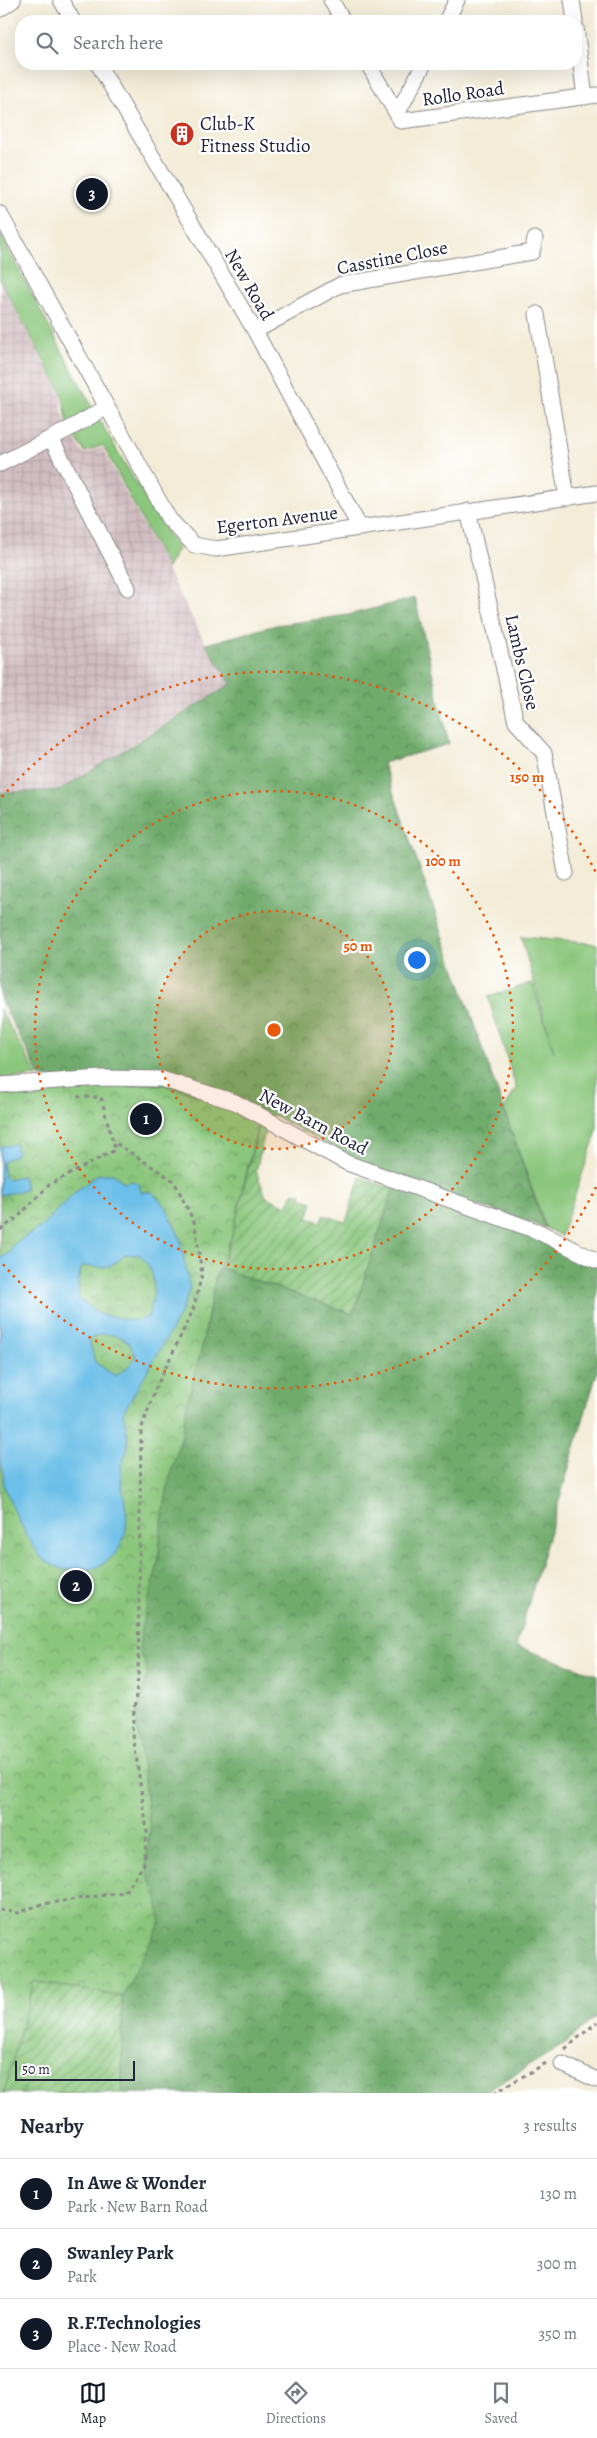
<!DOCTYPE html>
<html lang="en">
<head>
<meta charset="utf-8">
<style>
  body { margin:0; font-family:Alegreya,serif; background:#f6f6f7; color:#1f2937 }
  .scale { position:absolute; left:15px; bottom:12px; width:120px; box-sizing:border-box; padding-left:5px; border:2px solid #22223b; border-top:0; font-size:14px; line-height:18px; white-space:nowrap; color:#22223b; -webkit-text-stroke:4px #fff; paint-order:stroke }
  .you { position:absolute; left:416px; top:959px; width:18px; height:18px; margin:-12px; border:4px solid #fff; border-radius:50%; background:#1a73e8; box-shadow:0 0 0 8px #1a73e833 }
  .badge { display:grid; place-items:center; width:32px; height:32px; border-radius:50%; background:#111827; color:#fff; font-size:16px; font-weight:700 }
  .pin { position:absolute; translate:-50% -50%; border:2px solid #fff; box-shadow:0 1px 5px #0006 }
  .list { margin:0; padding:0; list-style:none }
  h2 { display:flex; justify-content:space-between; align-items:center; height:65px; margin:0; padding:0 20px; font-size:21px }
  h2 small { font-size:16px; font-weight:400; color:#747a83 }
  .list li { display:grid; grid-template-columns:32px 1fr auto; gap:15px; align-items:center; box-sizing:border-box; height:70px; padding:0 20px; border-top:1px solid #e0e1e3 }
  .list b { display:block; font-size:19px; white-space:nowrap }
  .list p { margin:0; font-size:16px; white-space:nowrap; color:#747a83 }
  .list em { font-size:16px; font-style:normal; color:#747a83 }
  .icon { flex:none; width:28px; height:28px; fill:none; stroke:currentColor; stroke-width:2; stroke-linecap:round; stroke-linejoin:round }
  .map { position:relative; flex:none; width:597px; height:2093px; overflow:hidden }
  .search { position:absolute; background:#fff; box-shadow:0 5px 20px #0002; left:15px; right:15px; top:15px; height:55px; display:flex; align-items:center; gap:12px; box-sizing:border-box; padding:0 18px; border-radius:20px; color:#747a83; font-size:19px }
  .sheet { height:275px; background:#fff }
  nav { display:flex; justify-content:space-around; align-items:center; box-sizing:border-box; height:70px; border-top:1px solid #e0e1e3; background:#fff; font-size:14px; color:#747a83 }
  nav a { display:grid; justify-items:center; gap:2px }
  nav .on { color:#111827 }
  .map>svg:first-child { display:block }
  .industrial { fill:url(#industrial-grid) }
  .grass { fill:#8ac67c; stroke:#56745c }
  .forest { fill:url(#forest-crowns); stroke:#486654 }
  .park { fill:url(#park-crowns); stroke:#56745c }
  .garden { fill:url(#garden-furrows); stroke:#56745c }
  .water { fill:#6cbfe8; stroke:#477092; fill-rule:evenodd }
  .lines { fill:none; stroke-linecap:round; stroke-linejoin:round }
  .minor-casing { stroke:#8a8789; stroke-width:17 }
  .path { stroke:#8a8789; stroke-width:3; stroke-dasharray:4 4; stroke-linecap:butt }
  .minor { stroke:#fff; stroke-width:15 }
  .ring { fill:none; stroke:#e8590c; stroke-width:2.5; stroke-dasharray:2.5 5 }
  .labels { text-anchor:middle; stroke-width:4.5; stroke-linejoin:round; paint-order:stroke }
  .street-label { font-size:19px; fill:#22223b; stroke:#fff }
  .poi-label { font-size:19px; fill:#22223b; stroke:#fff; text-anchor:start }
  .centre { fill:#e8590c; stroke:#fff; stroke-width:2.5 }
  .ring-label { font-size:15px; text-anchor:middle; font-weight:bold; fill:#e8590c; stroke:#fff; stroke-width:4.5; stroke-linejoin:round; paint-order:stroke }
</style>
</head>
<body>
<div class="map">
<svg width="597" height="2093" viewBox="0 0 597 2093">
  <defs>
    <pattern id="industrial-grid" width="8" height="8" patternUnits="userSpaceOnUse" patternTransform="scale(1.25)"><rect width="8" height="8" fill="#d2bec2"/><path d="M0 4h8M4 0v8" fill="none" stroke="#b4a3a8"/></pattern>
    <pattern id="forest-crowns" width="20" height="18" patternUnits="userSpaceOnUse" patternTransform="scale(1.25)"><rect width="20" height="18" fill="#6fab6c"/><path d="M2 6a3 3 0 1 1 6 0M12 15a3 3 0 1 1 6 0" fill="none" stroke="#5b8b5a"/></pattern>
    <pattern id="park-crowns" width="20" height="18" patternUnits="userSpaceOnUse" patternTransform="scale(1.25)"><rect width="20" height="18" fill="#8ac67c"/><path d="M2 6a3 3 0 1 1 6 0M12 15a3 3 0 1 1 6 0" fill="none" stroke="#70a067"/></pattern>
    <pattern id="garden-furrows" width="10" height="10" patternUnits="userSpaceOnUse" patternTransform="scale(1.25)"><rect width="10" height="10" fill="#8ac67c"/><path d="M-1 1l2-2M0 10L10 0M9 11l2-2" fill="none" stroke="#70a067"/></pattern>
  </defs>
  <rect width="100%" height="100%" fill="#fff"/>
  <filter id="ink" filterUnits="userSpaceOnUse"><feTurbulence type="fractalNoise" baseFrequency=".02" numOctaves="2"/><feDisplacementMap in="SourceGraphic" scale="10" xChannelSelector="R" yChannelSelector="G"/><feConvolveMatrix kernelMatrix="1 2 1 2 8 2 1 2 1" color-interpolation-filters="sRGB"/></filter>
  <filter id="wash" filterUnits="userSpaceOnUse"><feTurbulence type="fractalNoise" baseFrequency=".0096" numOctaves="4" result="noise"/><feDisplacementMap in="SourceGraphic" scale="20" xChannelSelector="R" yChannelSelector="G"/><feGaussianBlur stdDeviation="1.12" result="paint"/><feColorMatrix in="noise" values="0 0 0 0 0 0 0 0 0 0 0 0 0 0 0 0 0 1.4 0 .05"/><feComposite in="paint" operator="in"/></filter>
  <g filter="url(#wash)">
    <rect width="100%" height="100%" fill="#f3ecd7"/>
    <!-- industrial -->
    <path class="industrial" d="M0,282L61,395L62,410L68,430L84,454L102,447L206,644L234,682L164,724L68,785L60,789L29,792L0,793Z"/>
    <!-- grass -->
    <path class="grass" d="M0,234C57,340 111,449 178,549L167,568L103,445L85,452L69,429L62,394L0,280Z
      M521,937L597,944V1131L561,1236L546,1228L504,1110L516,1088L488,997L532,983L554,1052Z
      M0,1009L38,1076L0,1079Z"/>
    <!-- forest -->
    <path class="forest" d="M415,598L449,744L383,763L545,1228L377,1171L276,1117L40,1076L0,999V793L60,790L231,684L206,644L276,625L348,615Z
      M394,1187L542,1238L597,1266V1373L516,1646L597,1675V2016L563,2045L484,2093H122V1997L35,1978L155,1890L150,1882L146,1866L150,1830L136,1718L144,1691L146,1666L139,1650V1639L148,1595L158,1563L161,1527L169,1479L182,1435L186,1408L207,1323L215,1278L221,1268L353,1314Z"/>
    <!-- park -->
    <path class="park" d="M104,1082L164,1085L197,1095L259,1119L232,1236L215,1278L202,1346L186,1408L182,1435L169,1479L161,1527L158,1563L141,1629L139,1650L146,1666L147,1674L136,1718L150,1830L146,1867L150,1882L155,1890L161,1921L122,1997L34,1981L4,2093H0V1092L43,1090Z"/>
    <!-- garden -->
    <path class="garden" d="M260,1120L267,1123L256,1171L266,1197L287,1206L294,1192L302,1194L301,1198L313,1202L308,1218L321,1222L323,1215L346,1222L360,1177L393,1189L353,1314L221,1268L232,1236Z
      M34,1981L122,1997V2093H4Z"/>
    <!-- water -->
    <path class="water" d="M15,1144L18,1153L2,1162L4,1177L8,1179L23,1176L26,1190L0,1195V1147Z
      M100,1174H113L125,1183L133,1181L139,1184L141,1192H152L166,1207L180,1238L190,1290L178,1318L123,1413C126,1426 130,1440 126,1454C124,1459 121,1463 121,1468C120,1488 129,1511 126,1529C120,1569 73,1583 43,1559C33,1551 6,1497 4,1484C3,1475 5,1471 0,1463V1259L10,1252L14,1244L42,1226L78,1189C87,1185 90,1177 100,1174ZM125,1254L140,1255C159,1276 156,1290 148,1317L137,1321L101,1315L79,1299L78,1280L82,1266C103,1268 110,1270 125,1254ZM101,1334C121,1334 128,1338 136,1356L127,1368L115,1376L95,1362L89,1340Z"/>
  </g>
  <g filter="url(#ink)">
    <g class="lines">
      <defs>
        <path id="minor" d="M61,0L73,21
          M331,0L343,21
          M572,0L575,21
          M0,9L13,0
          M446,21L457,0
          M576,28L585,97
          M98,64L255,331L360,528
          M368,64L401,121L597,95
          M397,114L424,64
          M0,214L169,519L194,545L216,549L597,493
          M537,314L567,498
          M255,331L340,285L532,252L535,239
          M51,438L128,588
          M0,464L69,429L107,407
          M468,511L516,722L544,753L566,873
          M0,1085L102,1078L161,1079L235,1102L347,1163L537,1231L597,1261
          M562,2064L597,2080"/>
      </defs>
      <!-- minor casing -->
      <use href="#minor" class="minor-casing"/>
      <!-- path -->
      <path class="path" d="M0,1230L17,1218L49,1185L115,1150L101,1097H73
        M0,1910L18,1913L42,1904L125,1892L144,1864L147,1831L132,1728L138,1677L141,1430L155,1390L193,1310L202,1274L195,1224L174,1181L114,1142
        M565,2049L597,2022
        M494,2093L548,2062"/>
      <!-- minor -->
      <use href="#minor" class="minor"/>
    </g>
  </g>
  <!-- distance rings -->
  <circle cx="274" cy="1030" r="119" fill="#e8590c" fill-opacity=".12"/>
  <g class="ring">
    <circle cx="274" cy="1030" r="119"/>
    <circle cx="274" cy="1030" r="239"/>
    <path d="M596 1187A358 358 0 0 1 2 1263M2 797A358 358 0 0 1 596 873"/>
  </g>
  <!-- icons -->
  <defs>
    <symbol id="building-disc" viewBox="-11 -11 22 22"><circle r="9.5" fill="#c8321e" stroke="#fff"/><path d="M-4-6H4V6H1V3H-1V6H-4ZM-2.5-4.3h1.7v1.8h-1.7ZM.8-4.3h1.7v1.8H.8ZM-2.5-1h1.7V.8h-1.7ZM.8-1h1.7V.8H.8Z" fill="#fff"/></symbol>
  </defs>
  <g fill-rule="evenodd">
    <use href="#building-disc" x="168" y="120" width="28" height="28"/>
  </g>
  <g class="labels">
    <!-- street labels -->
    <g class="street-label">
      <text transform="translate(463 93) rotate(-8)" y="7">Rollo Road</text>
      <text transform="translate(392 257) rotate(-11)" y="7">Casstine Close</text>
      <text transform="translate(250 284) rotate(60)" y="7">New Road</text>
      <text transform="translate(277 519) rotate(-7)" y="7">Egerton Avenue</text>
      <text transform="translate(523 662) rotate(77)" y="7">Lambs Close</text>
      <text transform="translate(314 1121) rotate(28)" y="7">New Barn Road</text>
    </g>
    <!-- poi labels -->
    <g class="poi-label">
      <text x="200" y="130">Club-K<tspan x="200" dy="22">Fitness Studio</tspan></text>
    </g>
  </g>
  <circle cx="274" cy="1030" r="8" class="centre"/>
  <g class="ring-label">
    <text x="527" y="782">150 m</text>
    <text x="443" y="866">100 m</text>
    <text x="358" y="951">50 m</text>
  </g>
</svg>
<div class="scale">50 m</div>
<div class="you"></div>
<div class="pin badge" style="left:146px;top:1119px">1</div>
<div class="pin badge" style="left:76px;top:1586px">2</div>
<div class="pin badge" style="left:92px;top:194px">3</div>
<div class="search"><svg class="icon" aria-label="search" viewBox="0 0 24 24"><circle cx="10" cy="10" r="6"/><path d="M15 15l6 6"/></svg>Search here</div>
</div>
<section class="sheet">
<h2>Nearby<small>3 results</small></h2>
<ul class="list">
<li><span class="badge">1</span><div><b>In Awe &amp; Wonder</b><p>Park · New Barn Road</p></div><em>130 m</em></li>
<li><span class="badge">2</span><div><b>Swanley Park</b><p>Park</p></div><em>300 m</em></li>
<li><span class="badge">3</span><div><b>R.F.Technologies</b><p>Place · New Road</p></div><em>350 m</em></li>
</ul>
</section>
<nav>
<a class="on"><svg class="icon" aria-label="map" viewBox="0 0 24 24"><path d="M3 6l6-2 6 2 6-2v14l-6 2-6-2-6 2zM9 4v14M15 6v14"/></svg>Map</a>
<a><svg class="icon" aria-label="directions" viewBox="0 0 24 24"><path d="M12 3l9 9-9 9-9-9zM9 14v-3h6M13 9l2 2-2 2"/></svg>Directions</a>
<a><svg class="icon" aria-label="saved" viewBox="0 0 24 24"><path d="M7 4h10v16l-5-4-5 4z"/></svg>Saved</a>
</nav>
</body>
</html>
